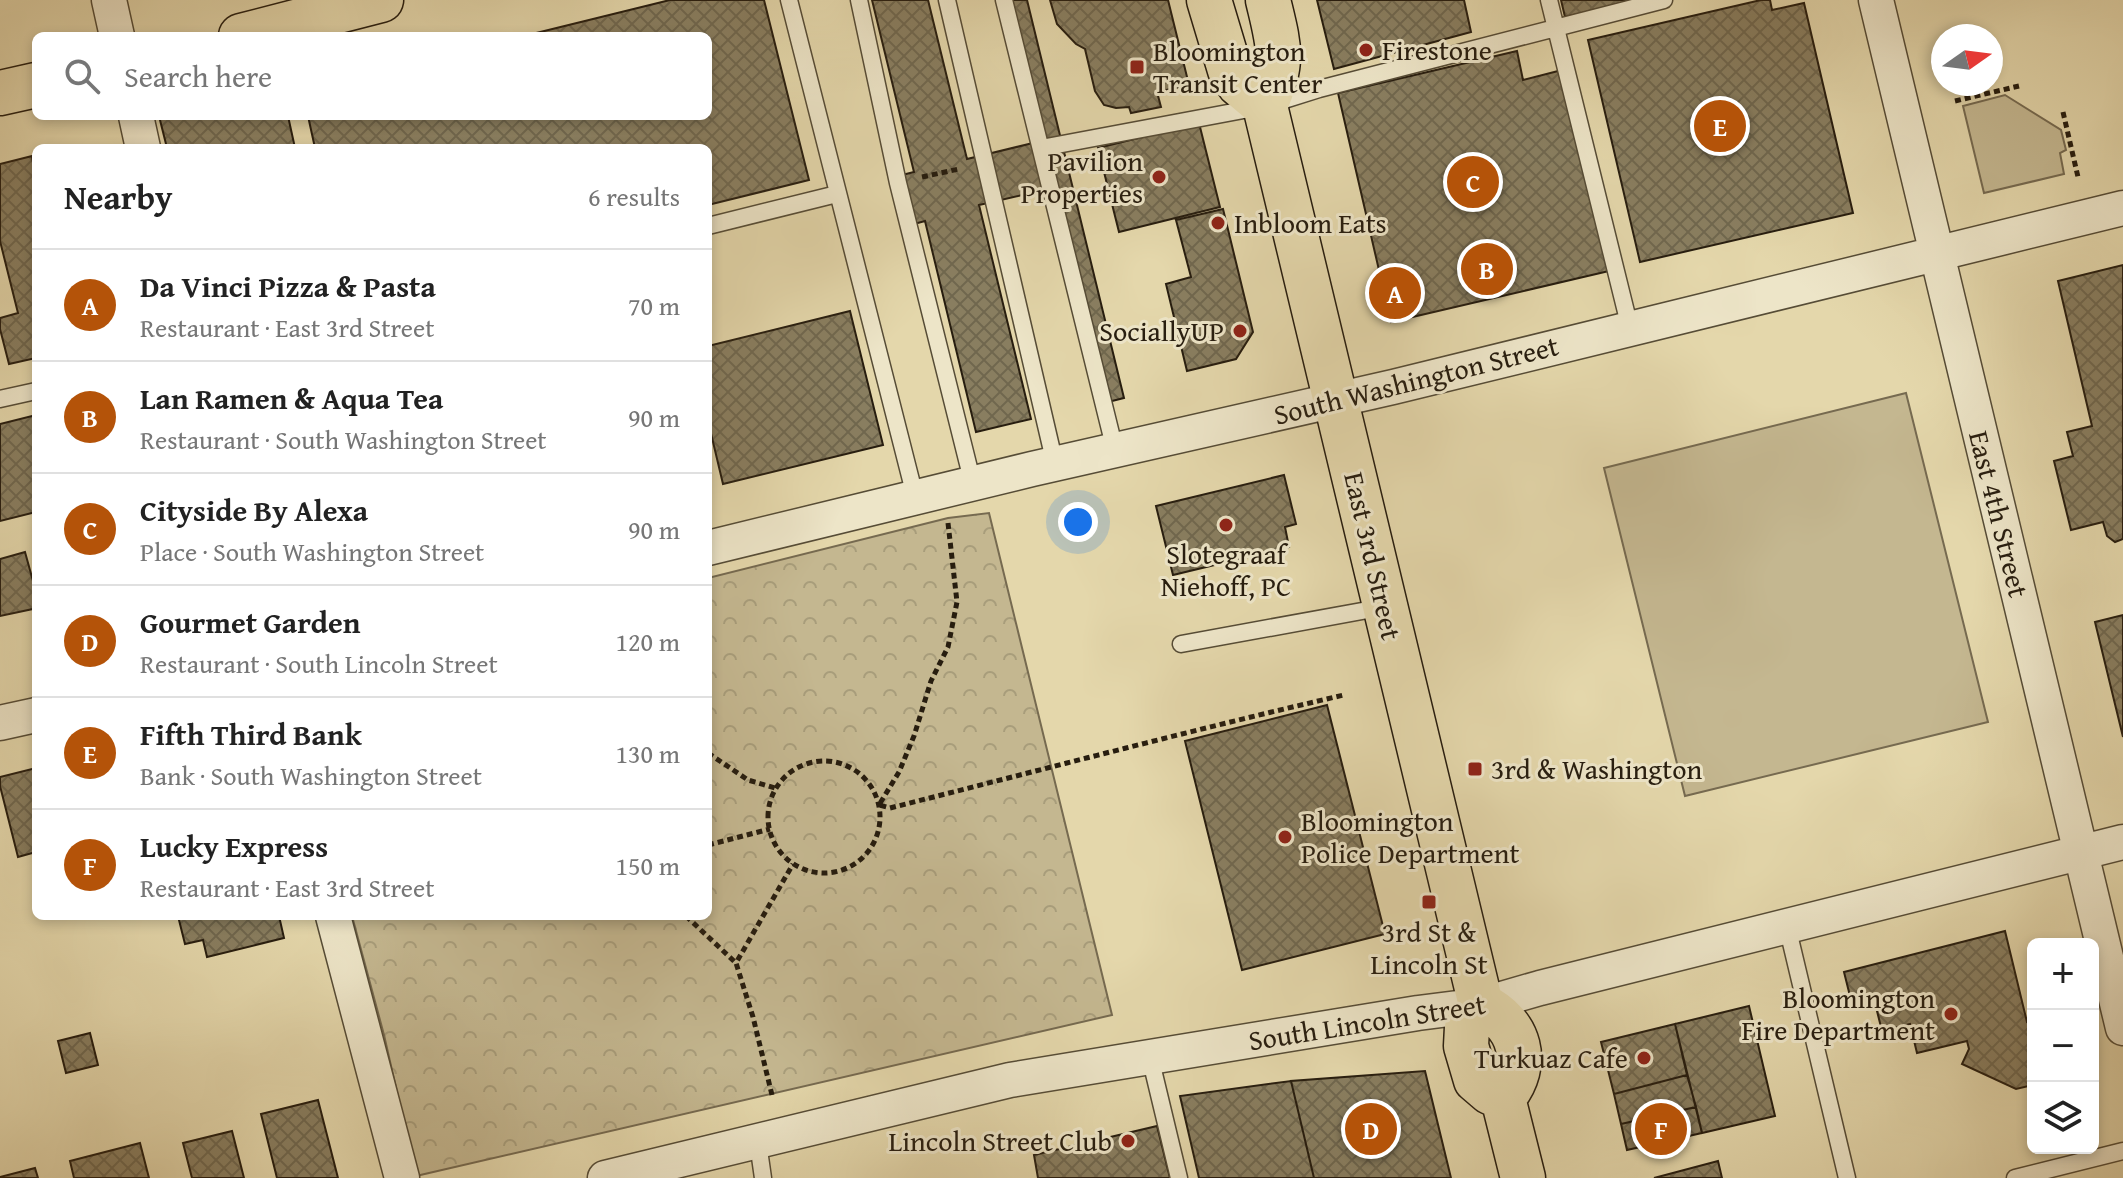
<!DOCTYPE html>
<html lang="en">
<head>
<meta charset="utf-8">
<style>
  body { margin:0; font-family:"Gentium Book Plus",serif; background:#f2f2f2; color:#222 }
  .controls { position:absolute; right:24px; bottom:24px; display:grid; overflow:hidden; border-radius:12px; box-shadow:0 4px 12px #0003 }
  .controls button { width:72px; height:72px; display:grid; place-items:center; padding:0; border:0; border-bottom:2px solid #e0e0e0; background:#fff; color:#222; font:40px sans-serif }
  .compass { position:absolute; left:1931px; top:24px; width:72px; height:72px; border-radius:50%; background:#fff; box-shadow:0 4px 12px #0003; rotate:76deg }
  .you { position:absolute; left:1078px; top:522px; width:28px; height:28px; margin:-20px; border:6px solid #fff; border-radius:50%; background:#1a73e8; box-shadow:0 0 0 12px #1a73e833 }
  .badge { display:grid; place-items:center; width:52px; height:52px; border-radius:50%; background:#b45309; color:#fff; font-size:26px; font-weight:700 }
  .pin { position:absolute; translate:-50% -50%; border:4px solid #fff; box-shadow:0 2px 8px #0006 }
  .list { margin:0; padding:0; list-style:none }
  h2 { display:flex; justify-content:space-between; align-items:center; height:104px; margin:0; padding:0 32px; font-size:34px }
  h2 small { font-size:26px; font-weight:400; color:#767676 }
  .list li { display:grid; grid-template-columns:52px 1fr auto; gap:24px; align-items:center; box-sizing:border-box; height:112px; padding:0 32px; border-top:2px solid #e0e0e0 }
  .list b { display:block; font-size:30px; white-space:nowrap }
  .list p { margin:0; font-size:26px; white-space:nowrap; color:#767676 }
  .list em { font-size:26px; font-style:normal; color:#767676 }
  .icon { flex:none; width:44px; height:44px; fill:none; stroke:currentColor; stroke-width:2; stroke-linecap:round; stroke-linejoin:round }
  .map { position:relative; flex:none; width:2123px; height:1178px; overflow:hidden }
  .search { position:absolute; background:#fff; box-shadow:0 4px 12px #0003; left:32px; top:32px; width:680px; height:88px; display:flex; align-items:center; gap:20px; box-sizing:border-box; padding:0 28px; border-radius:12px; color:#767676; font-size:30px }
  .panel { position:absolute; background:#fff; box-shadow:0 4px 12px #0003; left:32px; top:144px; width:680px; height:776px; border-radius:12px }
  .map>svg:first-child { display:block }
  .grass { fill:#c4b790; stroke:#766a50; stroke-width:2 }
  .park { fill:url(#park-crowns); stroke:#766a50; stroke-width:2 }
  .building { fill:url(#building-cross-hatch); stroke:#271d0f; stroke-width:2 }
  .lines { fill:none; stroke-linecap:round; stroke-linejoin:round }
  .lane-casing { stroke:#564c36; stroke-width:19 }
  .street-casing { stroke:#564c36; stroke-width:37 }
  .primary-casing { stroke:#271d0f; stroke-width:47 }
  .path { stroke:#271d0f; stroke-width:5; stroke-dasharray:6 4; stroke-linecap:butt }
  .lane { stroke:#ede5c8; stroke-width:16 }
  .street { stroke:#ede5c8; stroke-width:34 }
  .primary { stroke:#e4d7ab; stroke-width:44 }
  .poi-dot { fill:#8f2418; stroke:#ede5c8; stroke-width:3 }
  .labels { text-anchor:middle; stroke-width:6; stroke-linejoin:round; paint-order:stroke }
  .poi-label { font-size:28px; fill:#271d0f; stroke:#ede5c8; text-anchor:start }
  .street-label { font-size:28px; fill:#271d0f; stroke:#ede5c8 }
</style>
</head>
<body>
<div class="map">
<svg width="2123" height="1178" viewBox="0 0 2123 1178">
  <defs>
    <pattern id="park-crowns" width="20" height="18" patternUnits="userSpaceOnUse" patternTransform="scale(2)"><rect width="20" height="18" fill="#c4b790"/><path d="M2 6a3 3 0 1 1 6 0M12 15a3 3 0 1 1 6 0" fill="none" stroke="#a89d7b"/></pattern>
    <pattern id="building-cross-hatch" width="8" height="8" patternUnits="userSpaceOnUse" patternTransform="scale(2)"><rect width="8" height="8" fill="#897e60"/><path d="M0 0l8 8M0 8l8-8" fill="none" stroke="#70674e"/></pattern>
  </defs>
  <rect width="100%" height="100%" fill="#e4d7ab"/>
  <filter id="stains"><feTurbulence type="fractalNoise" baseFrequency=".0025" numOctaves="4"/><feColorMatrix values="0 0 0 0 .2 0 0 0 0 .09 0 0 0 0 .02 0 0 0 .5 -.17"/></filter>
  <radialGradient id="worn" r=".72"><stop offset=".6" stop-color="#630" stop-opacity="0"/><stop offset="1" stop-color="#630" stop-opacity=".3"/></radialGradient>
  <!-- grass -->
  <path class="grass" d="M2005,95L2061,130L2066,150L2060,153L2064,174L1984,193L1963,106Z
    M1906,393L1988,722L1685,796L1604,468Z"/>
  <!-- park -->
  <path class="park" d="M989,513L1112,1015L416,1176L384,1035L352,916H708V578L948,518Z"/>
  <!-- building -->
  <path class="building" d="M670,0H764L809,180L708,205V148H315L308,116H708V36H524Z
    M872,0H928L967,159L1033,143L999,0H1027L1124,398L1096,405L1044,190L979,205L1031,419L976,432L925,221L914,224L902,175L914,172Z
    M1050,0H1168L1189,85L1157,92L1161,107L1131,113L1129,107L1116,108L1104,105L1095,91L1085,49L1076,44L1057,24Z
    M1317,0H1464L1471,32L1334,69Z
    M1561,0H1636L1565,17Z
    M1761,0H1770L1772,10L1804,3L1853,213L1640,262L1588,40Z
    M1517,51L1523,80L1562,70L1609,271L1391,322L1338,93Z
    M159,116H288L295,148H167Z
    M1199,123L1220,207L1119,232L1098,148Z
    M32,156L33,163L36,162V358L9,364L0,329V318L18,313L0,241V164Z
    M1223,209L1253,332L1236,359L1187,371L1166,284L1191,277L1176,220Z
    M2123,265V539L2115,542L2107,536L2103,522L2071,530L2054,461L2073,456L2067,432L2092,426L2058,281Z
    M850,311L883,445L723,484L708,421V346Z
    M36,415V512L0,521V424Z
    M1284,475L1296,524L1285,527L1289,547L1173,575L1156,506Z
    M25,552L33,581L36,580V621L33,609L0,616V559Z
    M2123,615V737L2095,622Z
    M1327,705L1385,934L1242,970L1185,741Z
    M36,768V852L18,857L0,786V777Z
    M178,916H279L284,938L207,957L203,940L185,944Z
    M2005,931L2027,1022L2033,1020V1085L2016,1089L1962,1064L1969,1049L1967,1041L1917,1053L1910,1024L1882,1031L1875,1003L1853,1008L1844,972Z
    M1749,1006L1775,1116L1702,1133L1675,1024Z
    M1675,1024L1687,1075L1614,1094L1601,1042Z
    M90,1033L98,1065L66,1073L58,1041Z
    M1425,1071L1451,1178H1314L1291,1081Z
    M1687,1075L1696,1107L1621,1124L1614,1094Z
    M1291,1081L1314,1178H1199L1180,1096Z
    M318,1100L338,1178H277L261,1114Z
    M1696,1107L1702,1133L1627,1150L1621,1124Z
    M1157,1126L1170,1178H1038L1034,1155Z
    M232,1131L244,1178H192L183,1143Z
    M140,1143L149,1178H74L70,1161Z
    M1718,1161L1722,1178H1654Z
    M35,1168L38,1178H0V1177Z"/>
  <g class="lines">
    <defs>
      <path id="lane" d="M789,0L915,496
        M859,0L898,183L973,484
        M947,0L1055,464
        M1004,0L1115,450
        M1549,0L1630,328
        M1041,148L1265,106L1319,89L1664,0
        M708,226L837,194
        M0,399L36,391
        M1181,644L1384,607
        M1787,926L1847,1178
        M1150,1057L1179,1178
        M758,1143L763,1178
        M2015,1178L2123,1151"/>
      <path id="street" d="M109,0L117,36
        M1876,0L2123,1028
        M136,116L143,148
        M708,548L1032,469L1393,387L2123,208
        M0,723L36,715
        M333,916L402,1178
        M605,1178L1010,1080L1418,1013L1481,1005L1540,988L2123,842"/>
      <path id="primary" d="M1209,0L1230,70L1239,84L1265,106L1481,1005
        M241,36L381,0
        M0,93L36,85
        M1265,106C1285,61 1279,46 1268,0
        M1481,1005C1520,1023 1532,1064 1503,1098
        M1481,1005L1467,1027L1466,1046L1476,1080L1490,1092L1503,1098
        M1503,1098L1523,1178"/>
    </defs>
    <!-- lane casing -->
    <use href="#lane" class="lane-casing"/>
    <!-- street casing -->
    <use href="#street" class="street-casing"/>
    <!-- primary casing -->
    <use href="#primary" class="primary-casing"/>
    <!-- path -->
    <path class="path" d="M1955,101L2019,86
      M2063,112L2078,177
      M922,177L959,169
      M948,523L957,602L948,647L931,681L914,736L899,772L879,805L890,808C1041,770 1192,730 1344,695
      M708,753L748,780L775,788
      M768 817a56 56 0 1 1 112 0a56 56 0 1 1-112 0Z
      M708,845L770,829
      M686,916L736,963
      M772,1095L753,1017L736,963L793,864"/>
    <!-- lane -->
    <use href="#lane" class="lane"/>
    <!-- street -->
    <use href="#street" class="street"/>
    <!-- primary -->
    <use href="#primary" class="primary"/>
  </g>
  <!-- markers -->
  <g class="poi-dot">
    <circle cx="1366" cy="50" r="8"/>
    <rect x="1129" y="59" width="16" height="16" rx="4"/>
    <circle cx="1159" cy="177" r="8"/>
    <circle cx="1218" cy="223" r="8"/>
    <circle cx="1240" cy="331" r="8"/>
    <circle cx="1226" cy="525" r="8"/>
    <rect x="1467" y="761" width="16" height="16" rx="4"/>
    <circle cx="1285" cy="837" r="8"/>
    <rect x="1421" y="894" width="16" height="16" rx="4"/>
    <circle cx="1951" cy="1014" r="8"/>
    <circle cx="1644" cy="1058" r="8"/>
    <circle cx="1128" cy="1141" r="8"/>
  </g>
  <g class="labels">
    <!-- poi labels -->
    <g class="poi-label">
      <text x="1382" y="60">Firestone</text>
      <text x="1153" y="61">Bloomington<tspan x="1153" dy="32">Transit Center</tspan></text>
      <text x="1143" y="171" text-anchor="end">Pavilion<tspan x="1143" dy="32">Properties</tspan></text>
      <text x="1234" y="233">Inbloom Eats</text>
      <text x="1224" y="341" text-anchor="end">SociallyUP</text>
      <text x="1226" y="564" text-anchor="middle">Slotegraaf<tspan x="1226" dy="32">Niehoff, PC</tspan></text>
      <text x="1491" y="779">3rd &amp; Washington</text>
      <text x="1301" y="831">Bloomington<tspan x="1301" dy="32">Police Department</tspan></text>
      <text x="1429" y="942" text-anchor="middle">3rd St &amp;<tspan x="1429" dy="32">Lincoln St</tspan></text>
      <text x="1935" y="1008" text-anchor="end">Bloomington<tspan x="1935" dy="32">Fire Department</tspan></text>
      <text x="1628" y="1068" text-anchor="end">Turkuaz Cafe</text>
      <text x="1112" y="1151" text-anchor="end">Lincoln Street Club</text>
    </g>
    <!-- street labels -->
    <g class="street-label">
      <text transform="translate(1416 380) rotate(-14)" y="10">South Washington Street</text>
      <text transform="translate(1999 514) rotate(76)" y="10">East 4th Street</text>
      <text transform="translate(1373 556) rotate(77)" y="10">East 3rd Street</text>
      <text transform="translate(1367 1022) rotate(-9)" y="10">South Lincoln Street</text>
    </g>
  </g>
  <rect width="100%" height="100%" filter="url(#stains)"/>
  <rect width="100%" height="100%" fill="url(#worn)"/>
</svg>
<div class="controls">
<button>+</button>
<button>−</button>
<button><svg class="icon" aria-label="layers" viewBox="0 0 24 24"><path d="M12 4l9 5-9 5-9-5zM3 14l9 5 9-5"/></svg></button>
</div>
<svg class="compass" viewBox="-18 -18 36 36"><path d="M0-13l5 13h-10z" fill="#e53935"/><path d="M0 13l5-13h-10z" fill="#767676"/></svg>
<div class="you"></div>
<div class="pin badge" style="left:1395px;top:293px">A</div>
<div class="pin badge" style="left:1487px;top:269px">B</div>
<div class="pin badge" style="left:1473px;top:182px">C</div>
<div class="pin badge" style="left:1371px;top:1129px">D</div>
<div class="pin badge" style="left:1720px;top:126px">E</div>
<div class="pin badge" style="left:1661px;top:1129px">F</div>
<div class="search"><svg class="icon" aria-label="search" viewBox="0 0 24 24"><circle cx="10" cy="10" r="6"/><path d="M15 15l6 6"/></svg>Search here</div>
<section class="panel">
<h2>Nearby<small>6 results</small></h2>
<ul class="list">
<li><span class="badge">A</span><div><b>Da Vinci Pizza &amp; Pasta</b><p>Restaurant · East 3rd Street</p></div><em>70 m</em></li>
<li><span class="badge">B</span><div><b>Lan Ramen &amp; Aqua Tea</b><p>Restaurant · South Washington Street</p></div><em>90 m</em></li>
<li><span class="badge">C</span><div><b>Cityside By Alexa</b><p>Place · South Washington Street</p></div><em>90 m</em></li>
<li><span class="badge">D</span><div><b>Gourmet Garden</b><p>Restaurant · South Lincoln Street</p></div><em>120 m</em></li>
<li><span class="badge">E</span><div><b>Fifth Third Bank</b><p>Bank · South Washington Street</p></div><em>130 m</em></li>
<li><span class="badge">F</span><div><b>Lucky Express</b><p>Restaurant · East 3rd Street</p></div><em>150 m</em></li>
</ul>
</section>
</div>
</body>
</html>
